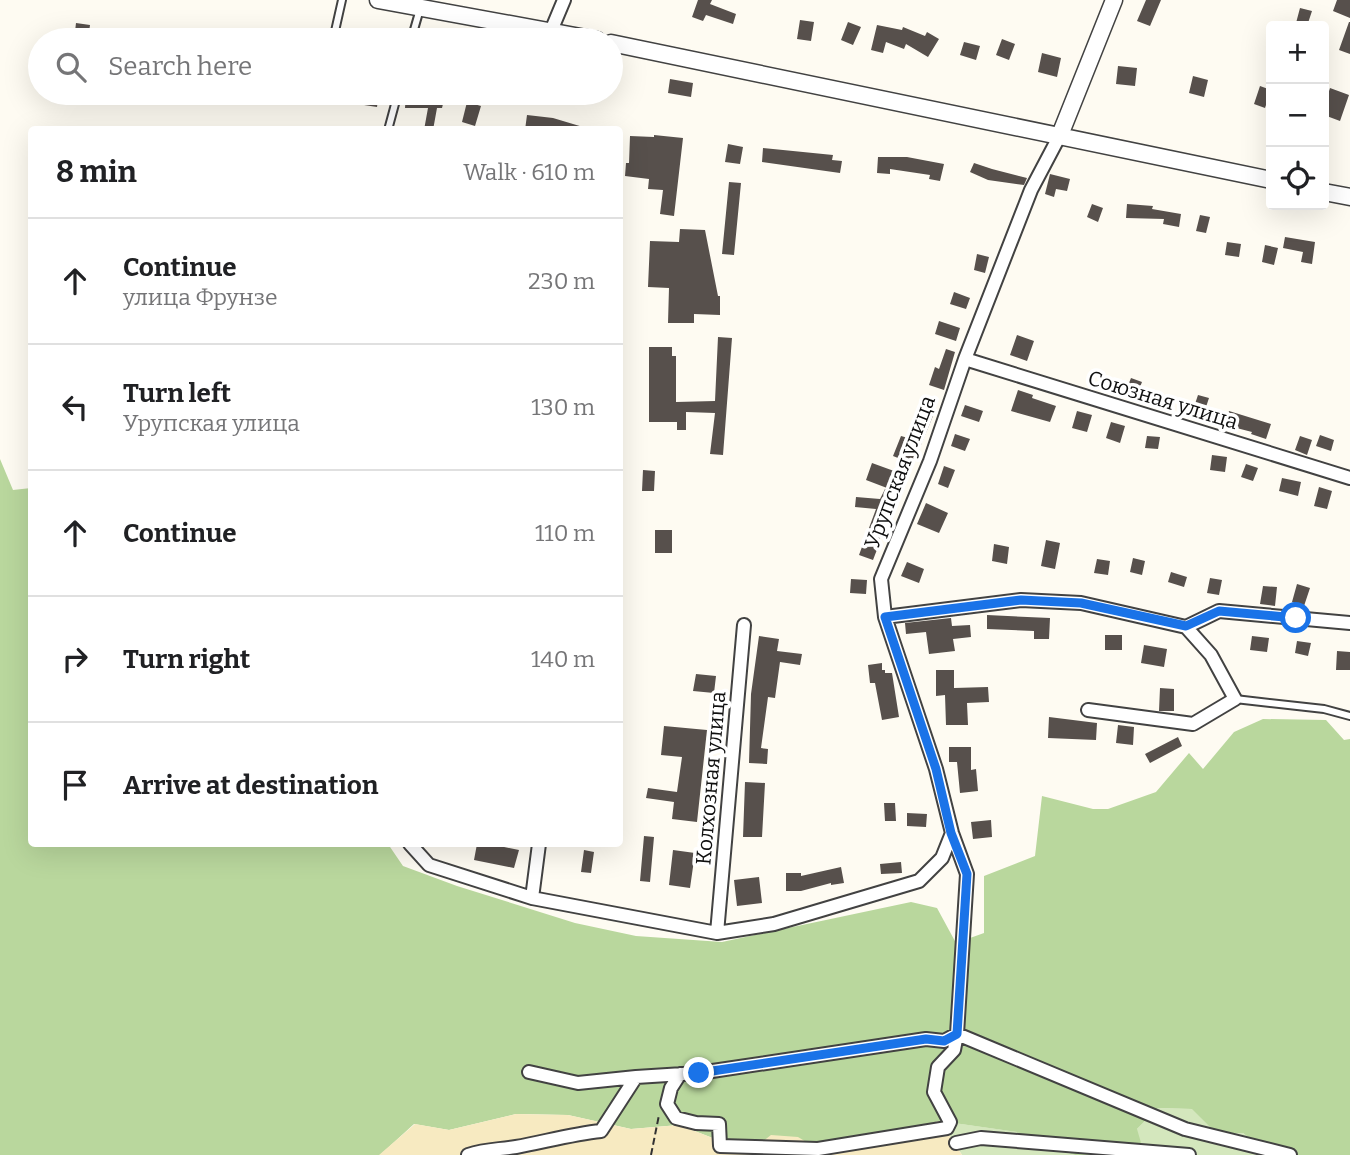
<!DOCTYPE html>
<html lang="en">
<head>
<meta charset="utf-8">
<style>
  body { margin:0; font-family:Bitter,serif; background:#f2f2f2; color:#202124 }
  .controls { position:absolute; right:21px; top:21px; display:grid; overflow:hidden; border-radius:7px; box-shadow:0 7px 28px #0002 }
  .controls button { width:63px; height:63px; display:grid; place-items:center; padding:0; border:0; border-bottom:2px solid #e0e0e0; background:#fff; color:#202124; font:35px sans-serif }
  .stop { position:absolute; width:21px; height:21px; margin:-16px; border:5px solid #1a73e8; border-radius:50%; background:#fff }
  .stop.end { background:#1a73e8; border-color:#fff; box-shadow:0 2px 7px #0008 }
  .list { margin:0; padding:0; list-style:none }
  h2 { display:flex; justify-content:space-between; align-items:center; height:91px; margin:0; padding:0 28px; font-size:30px }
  h2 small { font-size:23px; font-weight:400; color:#757577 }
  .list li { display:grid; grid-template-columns:46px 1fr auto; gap:21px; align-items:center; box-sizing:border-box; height:126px; padding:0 28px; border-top:2px solid #e0e0e0 }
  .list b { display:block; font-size:26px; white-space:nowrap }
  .list p { margin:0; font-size:23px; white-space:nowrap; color:#757577 }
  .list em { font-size:23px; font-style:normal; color:#757577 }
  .icon { flex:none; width:38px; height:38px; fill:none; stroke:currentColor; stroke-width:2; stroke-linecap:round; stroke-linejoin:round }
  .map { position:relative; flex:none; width:1350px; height:1155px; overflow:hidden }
  .search { position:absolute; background:#fff; box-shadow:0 7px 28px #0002; left:28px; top:28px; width:595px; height:77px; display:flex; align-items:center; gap:18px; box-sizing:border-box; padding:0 24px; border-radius:38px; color:#757577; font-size:26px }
  .panel { position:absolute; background:#fff; box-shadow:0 7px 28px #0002; left:28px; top:126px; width:595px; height:721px; border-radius:7px }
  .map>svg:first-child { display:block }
  .green { fill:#d4e7bd }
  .forest { fill:#b9d79d }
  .sand { fill:#f7eac1 }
  .building { fill:#57504c }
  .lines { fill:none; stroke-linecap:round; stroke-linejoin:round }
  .service-casing { stroke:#424242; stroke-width:10 }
  .minor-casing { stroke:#424242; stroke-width:16 }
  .tertiary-casing { stroke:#424242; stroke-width:19 }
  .path { stroke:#313131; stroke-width:2; stroke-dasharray:7 3.5; stroke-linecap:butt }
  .service { stroke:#fff; stroke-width:6 }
  .minor { stroke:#fff; stroke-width:12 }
  .tertiary { stroke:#fff; stroke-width:16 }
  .route { stroke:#1a73e8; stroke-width:9 }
  .labels { text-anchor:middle; stroke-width:7; stroke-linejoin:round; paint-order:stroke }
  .street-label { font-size:21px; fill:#0f0f0f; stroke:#fff }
</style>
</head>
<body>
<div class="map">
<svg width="1350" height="1155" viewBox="0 0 1350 1155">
  <rect width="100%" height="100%" fill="#fefbf2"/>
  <!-- green -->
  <path class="green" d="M1158,1108L1193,1109L1218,1135L1243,1133L1263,1149L1287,1155H1137V1129Z
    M940,1121L1018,1132L1053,1149L1075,1155H962Z"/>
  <!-- forest -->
  <path class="forest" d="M0,459L13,490L31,488L32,844H388L403,866L457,886L575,923L636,936L722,942L911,902L937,908L956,943L984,933V876L1035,856L1042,796L1093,809H1108L1156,792L1189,753L1203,769L1234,732L1263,719L1326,720L1344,740L1350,739V1155H1287L1263,1149L1243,1133L1218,1135L1192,1109L1158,1108L1137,1129L1144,1153L1137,1155H1075L1053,1149L1017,1132L940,1121L818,1149L749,1152L679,1125L631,1129L568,1115L516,1114L449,1130L414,1124L380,1155H0Z"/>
  <!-- sand -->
  <path class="sand" d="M516,1114L568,1115L631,1129L679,1125L749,1152L771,1135L798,1137L818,1149L940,1121L962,1155H379L415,1124L449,1130Z"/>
  <!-- building -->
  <path class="building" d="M698,0H712L710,4L736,14L733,24L706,15L703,21L692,17Z
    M1146,0H1161L1150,26L1137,21Z
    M1337,0H1350V18L1333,11Z
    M1300,8L1312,11L1307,26L1296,23Z
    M800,20L814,22L811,41L797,39Z
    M848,22L861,27L853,45L841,40Z
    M1349,22H1350V54L1339,50Z
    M76,23L90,25L88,40H74Z
    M877,25L902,30L903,27L925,36L927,32L939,39L928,57L906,44L904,49L886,42L883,53L871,50Z
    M1002,39L1015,44L1009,60L996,55Z
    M964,42L980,46L976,60L960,55Z
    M1042,53L1061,58L1057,77L1038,72Z
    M1118,66L1137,68L1135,86L1116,84Z
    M1193,76L1208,80L1204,97L1189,93Z
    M670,79L693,83L691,97L668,93Z
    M1260,86L1271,90L1265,108L1254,104Z
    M1330,88L1349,95L1340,121L1324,115V107Z
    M344,93H379L377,107L364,105L365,101L344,98Z
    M406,93H419V99L443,104L442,108H437L433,130H424L428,108H405Z
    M467,102L481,106L475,126L462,122Z
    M527,115L553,118L583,127V130H525Z
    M654,135L683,138L674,216L660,214L663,190L648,189L649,179L625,176L626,163H629L630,136L654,137Z
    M728,144L743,147L740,164L725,162Z
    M763,148L833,155L832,160L842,161L840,173L762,162Z
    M878,157H907L944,164L940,181L929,179L930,175L890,169V174L877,173Z
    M974,163L992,169L1027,178L1024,185L988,180L970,172Z
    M1050,174L1070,179L1067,191L1056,189L1054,197L1045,194Z
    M729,182L741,183L734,255L722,254Z
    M1092,204L1103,208L1098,222L1087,217Z
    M1127,204L1153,206L1152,209L1181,214L1179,227L1163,224L1164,219L1126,218Z
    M1200,215L1210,217L1206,233L1196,231Z
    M680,229L705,230L718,296H720V315L694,314V323H668L669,288L648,287L650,241L679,242Z
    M1285,237L1315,242L1312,264L1301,262L1303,252L1283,248Z
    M1227,242L1241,244L1239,257L1225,255Z
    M1265,245L1278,248L1274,265L1262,262Z
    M977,254L989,257L985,273L974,270Z
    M954,292L970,298L966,309L950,304Z
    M939,321L960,328L956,341L935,334Z
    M1017,335L1034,341L1027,361L1010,355Z
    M718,337L732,338L723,455L710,454L715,413L686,412V430H677V422H649V347H672V356H676V402L715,401Z
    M946,349L955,352L944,390L929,385L935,367L939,369Z
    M1131,378L1142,382L1136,397L1125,393Z
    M1018,390L1033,395L1032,398L1056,406L1050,422L1011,411Z
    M1198,395L1209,398L1203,416L1192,413Z
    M965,405L983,411L979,422L961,416Z
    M918,410L933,416L913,464L893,456L901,436L908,438Z
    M1077,411L1092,415L1087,432L1072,428Z
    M1229,411L1271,424L1266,439L1251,434L1252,432L1225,425Z
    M1111,422L1125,426L1120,443L1106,438Z
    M955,434L970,439L965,451L951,446Z
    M1320,435L1334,440L1331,451L1316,446Z
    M1147,436L1160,437L1158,449L1145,448Z
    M1300,436L1312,440L1307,455L1295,450Z
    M1212,455L1227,457L1225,472L1210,470Z
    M872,463L894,471L887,488L866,480Z
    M1246,464L1258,468L1253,481L1241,477Z
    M944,466L955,470L948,488L938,484Z
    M643,470L655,471L654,491H642Z
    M1282,478L1301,482L1298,496L1279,491Z
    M1319,487L1332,491L1327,509L1314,506Z
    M885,489L892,492L884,514L890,517L876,547H878L873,560L859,555L876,509L855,507L856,497L880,499Z
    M926,503L948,513L939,533L917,524Z
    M655,530H672V553H655Z
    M1046,540L1060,543L1055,569L1041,566Z
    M994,544L1009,547L1007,564L992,561Z
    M1133,558L1145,561L1142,575L1130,572Z
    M1097,559L1110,561L1108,575L1094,573Z
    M907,562L924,569L919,583L901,576Z
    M1171,572L1187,577L1184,587L1168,582Z
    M1210,578L1222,580L1219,595L1207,593Z
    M851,579L867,580L866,594L850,593Z
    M1297,584L1310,588L1304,606L1292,602Z
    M1263,586L1277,587L1275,606L1260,604Z
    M987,615L1050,618L1049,639H1034V631L987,629Z
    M951,618L952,626L970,625L971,637L953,639L955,651L929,654L926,632L906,634L905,623Z
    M1105,635H1122V650H1105Z
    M759,636L779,639L777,651L802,654L800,665L780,662L775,698L768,697L761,748L768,749L767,764L749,763L751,694Z
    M1252,636L1269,638L1267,652L1250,650Z
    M1297,641L1311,643L1308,656L1295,653Z
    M1144,645L1167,649L1164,667L1141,663Z
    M1337,651L1350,652V670H1336Z
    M882,663V670H885V673H892L899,717L882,720L875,683H870L868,665Z
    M936,670H954V688L988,687L989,702L967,703L968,725H946L945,695L936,696Z
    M696,674L716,676L714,693L693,691Z
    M1160,688L1174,689V711H1159Z
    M1049,717L1097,723L1096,740L1048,738Z
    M1118,725L1134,727L1133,745L1116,743Z
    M664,726L707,730L697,822L672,819L674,802L646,798L648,788L677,792L682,757L661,755Z
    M1178,737L1182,746L1150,763L1145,754Z
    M949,747H971V770L976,769L978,791L960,793L957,762H949Z
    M745,782L765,783L762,837H743Z
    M884,803H895L896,821H885Z
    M907,813L927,814L926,827L907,826Z
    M991,820L992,837L973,839L971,822Z
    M644,836L654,837L650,882L640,881Z
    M477,844H490L519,850L514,868L474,860Z
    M584,850L594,852L591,873L581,872Z
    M673,850L695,853L690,888L669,885Z
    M901,862L902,873L881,874L880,864Z
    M841,867L844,883L831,885V883L801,891H786V873H801V876Z
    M759,877L762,903L737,906L734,880Z"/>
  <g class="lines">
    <defs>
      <path id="service" d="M333,40L342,0
        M411,40L420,9
        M388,130L398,93
        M1235,699L1324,709L1350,716"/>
      <path id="minor" d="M551,31L564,0
        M965,359L1350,478
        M885,617L1021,600L1081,603L1186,627L1219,611L1350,623
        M1088,710L1193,724L1235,699L1211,655L1186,627
        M410,844L429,865L532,898L717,933L774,924L919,881L942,858L952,833
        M532,898L539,844
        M717,933L744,625
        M529,1072L578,1083L636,1077
        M680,1074L671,1088L667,1104L676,1118L696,1123L719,1124L720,1146L818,1149L947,1128L950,1122L934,1092L938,1067L954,1050L957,1034L967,874L952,833L936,769L885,617L881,579L930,461L965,359L1031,190L1060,135
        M956,1143L981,1138L1189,1155
        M468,1155C486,1149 497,1150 516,1147C544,1142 572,1134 601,1131L636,1077L699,1073L926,1039L944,1041L957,1034L1185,1129L1290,1155"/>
      <path id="tertiary" d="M378,0L597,40
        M611,43L1271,180
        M1060,135L1114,0
        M1324,192L1350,197"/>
    </defs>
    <!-- service casing -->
    <use href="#service" class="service-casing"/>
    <!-- minor casing -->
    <use href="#minor" class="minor-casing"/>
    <!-- tertiary casing -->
    <use href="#tertiary" class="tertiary-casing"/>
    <!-- path -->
    <path class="path" d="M651,1155L659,1115"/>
    <!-- service -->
    <use href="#service" class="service"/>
    <!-- minor -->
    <use href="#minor" class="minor"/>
    <!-- tertiary -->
    <use href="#tertiary" class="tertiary"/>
  </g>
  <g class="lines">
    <!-- route -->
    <path class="route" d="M699,1073L926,1039L944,1041L957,1034L967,874L951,833L936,769L885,617L1021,600L1081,603L1186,626L1219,611L1296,618"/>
  </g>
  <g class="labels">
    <!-- street labels -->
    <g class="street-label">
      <text transform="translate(1163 400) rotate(17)" y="7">Союзная улица</text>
      <text transform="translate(900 472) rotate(-69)" y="7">Урупская улица</text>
      <text transform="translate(711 778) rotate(-85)" y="7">Колхозная улица</text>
    </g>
  </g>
</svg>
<div class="controls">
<button>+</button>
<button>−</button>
<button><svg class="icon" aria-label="locate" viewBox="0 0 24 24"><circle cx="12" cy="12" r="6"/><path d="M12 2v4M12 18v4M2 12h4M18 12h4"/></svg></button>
</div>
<div class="stop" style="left:1296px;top:618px"></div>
<div class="stop end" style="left:699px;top:1073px"></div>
<div class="search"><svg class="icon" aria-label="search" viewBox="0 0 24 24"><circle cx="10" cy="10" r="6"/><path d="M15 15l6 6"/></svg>Search here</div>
<section class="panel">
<h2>8 min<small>Walk · 610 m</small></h2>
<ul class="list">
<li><svg class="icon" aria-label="ahead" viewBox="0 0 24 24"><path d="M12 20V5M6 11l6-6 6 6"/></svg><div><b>Continue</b><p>улица Фрунзе</p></div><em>230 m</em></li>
<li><svg class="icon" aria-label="left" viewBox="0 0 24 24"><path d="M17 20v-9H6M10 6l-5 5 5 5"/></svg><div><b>Turn left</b><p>Урупская улица</p></div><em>130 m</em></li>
<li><svg class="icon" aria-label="ahead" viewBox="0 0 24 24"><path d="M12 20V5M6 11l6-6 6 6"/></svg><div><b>Continue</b></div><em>110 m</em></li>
<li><svg class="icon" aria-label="right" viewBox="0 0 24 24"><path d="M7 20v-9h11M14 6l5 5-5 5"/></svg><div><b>Turn right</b></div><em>140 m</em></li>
<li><svg class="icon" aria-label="arrive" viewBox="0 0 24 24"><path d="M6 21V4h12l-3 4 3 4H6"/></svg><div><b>Arrive at destination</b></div></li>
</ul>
</section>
</div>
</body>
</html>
